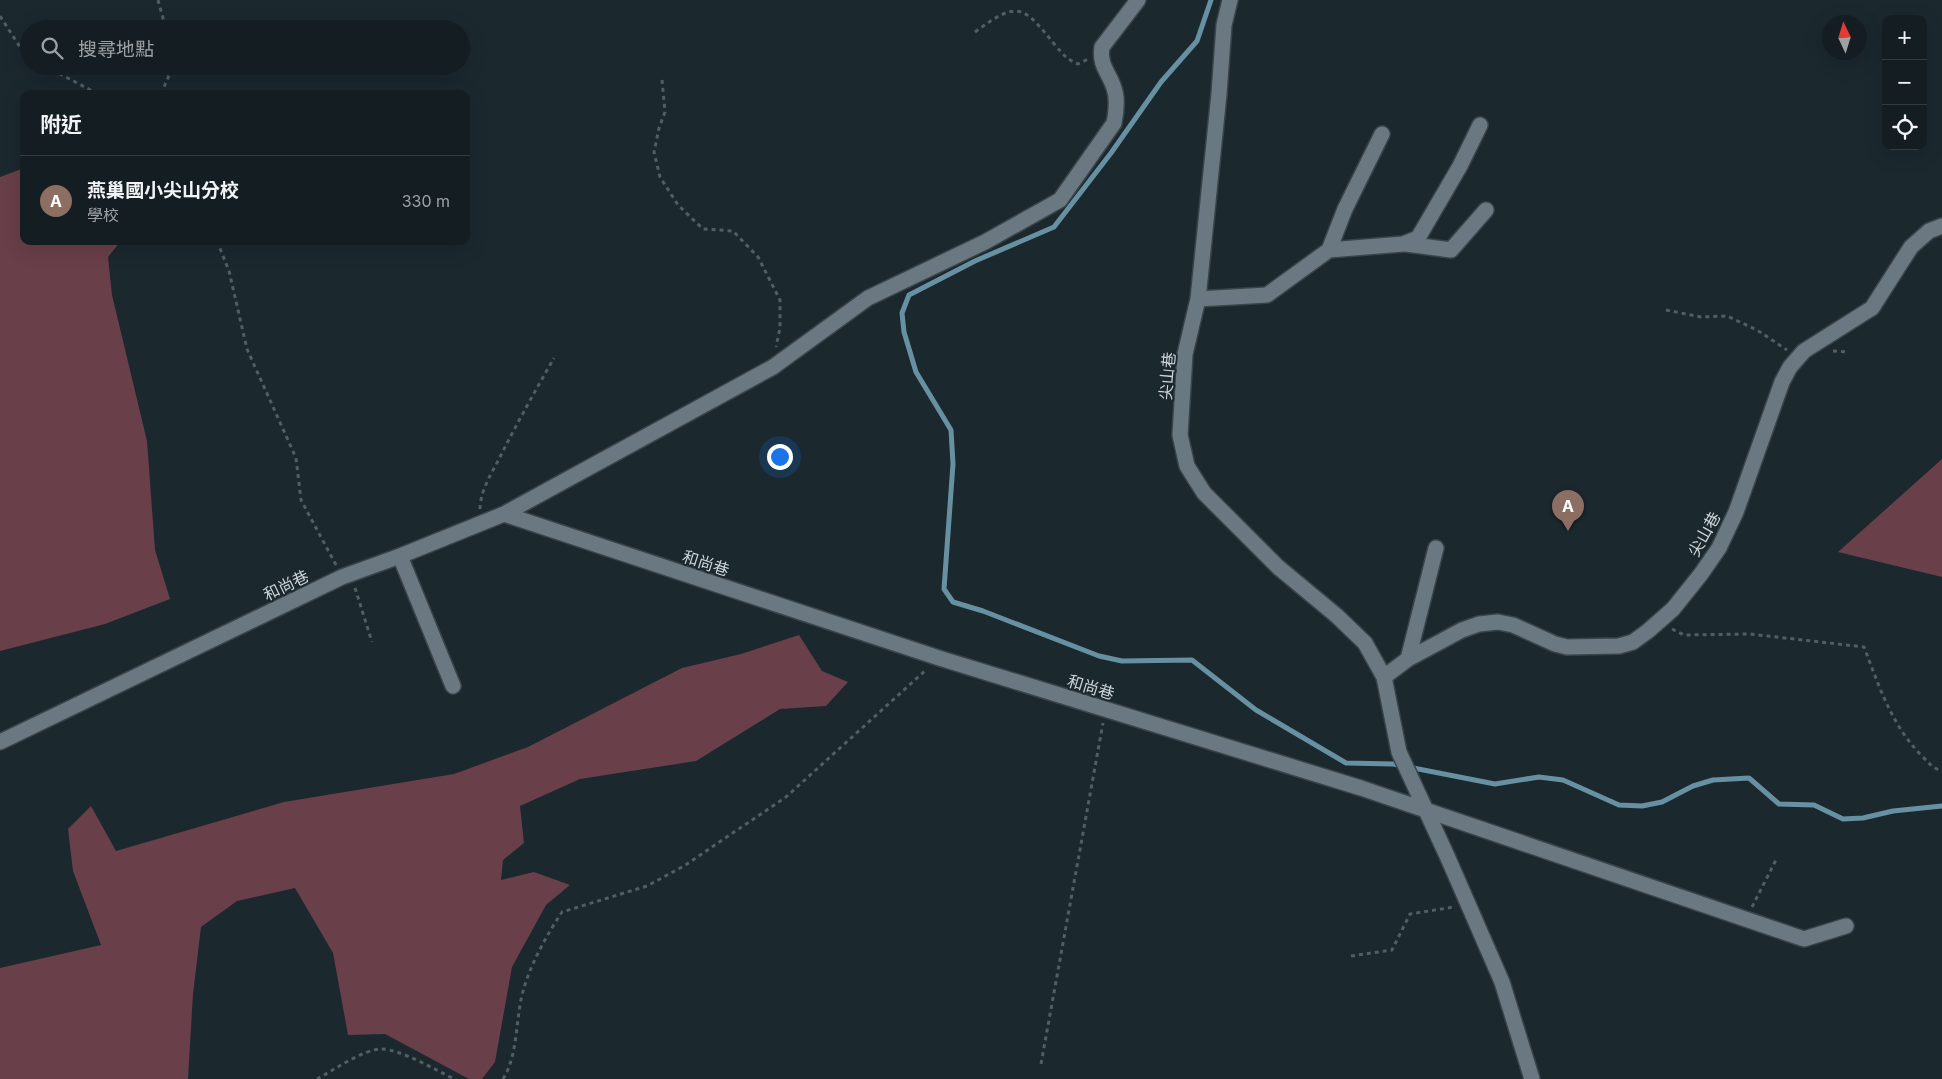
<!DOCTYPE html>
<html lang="zh-TW">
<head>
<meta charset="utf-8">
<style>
  body { margin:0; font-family:Inter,"Noto Sans TC",sans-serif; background:#212b2f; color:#f1f3f6 }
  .controls { position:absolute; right:15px; top:15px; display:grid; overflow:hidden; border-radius:10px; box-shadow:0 5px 20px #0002 }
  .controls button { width:45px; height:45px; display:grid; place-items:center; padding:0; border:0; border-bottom:1px solid #333c40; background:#141e22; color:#f1f3f6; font:25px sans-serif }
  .compass { position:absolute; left:1822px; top:15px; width:45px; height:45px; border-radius:50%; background:#141e22; box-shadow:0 5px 20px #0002; rotate:356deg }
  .you { position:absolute; left:779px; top:456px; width:18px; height:18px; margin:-12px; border:4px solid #fff; border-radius:50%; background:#1a73e8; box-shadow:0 0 0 8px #1a73e833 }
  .badge { display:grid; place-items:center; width:32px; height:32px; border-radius:50%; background:#f29aae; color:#fff; font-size:16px; font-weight:700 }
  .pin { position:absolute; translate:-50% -41px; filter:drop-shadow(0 1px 2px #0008) }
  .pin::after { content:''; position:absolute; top:26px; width:18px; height:15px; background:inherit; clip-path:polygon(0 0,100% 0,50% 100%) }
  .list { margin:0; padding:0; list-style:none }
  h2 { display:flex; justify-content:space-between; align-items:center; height:65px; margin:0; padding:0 20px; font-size:21px }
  h2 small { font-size:16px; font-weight:400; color:#9da2a5 }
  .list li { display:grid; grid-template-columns:32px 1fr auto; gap:15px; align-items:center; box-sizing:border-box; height:90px; padding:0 20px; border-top:1px solid #333c40 }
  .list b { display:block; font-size:19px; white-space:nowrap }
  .list p { margin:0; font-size:16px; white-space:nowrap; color:#9da2a5 }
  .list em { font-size:16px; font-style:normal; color:#9da2a5 }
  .icon { flex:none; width:28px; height:28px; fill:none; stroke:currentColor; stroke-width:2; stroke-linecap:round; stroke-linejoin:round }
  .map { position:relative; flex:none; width:1942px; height:1079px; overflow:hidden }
  .search { position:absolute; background:#141e22; box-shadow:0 5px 20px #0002; left:20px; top:20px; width:450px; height:55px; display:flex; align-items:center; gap:12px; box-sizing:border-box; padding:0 18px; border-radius:28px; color:#9da2a5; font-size:19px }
  .panel { position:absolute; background:#141e22; box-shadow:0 5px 20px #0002; left:20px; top:90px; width:450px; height:155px; border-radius:10px }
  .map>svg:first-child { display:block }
  .green { fill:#693f49 }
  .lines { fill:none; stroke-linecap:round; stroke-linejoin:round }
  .stream { stroke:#6890a3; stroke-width:5 }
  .minor-casing { stroke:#394449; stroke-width:18 }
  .path { stroke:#525e63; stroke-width:3; stroke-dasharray:4 4; stroke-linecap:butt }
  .minor { stroke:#6a7981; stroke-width:15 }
  .labels { text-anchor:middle; stroke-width:4; stroke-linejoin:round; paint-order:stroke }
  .street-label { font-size:16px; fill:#cdd5da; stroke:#1b282e }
</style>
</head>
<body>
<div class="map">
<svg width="1942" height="1079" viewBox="0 0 1942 1079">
  <rect width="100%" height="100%" fill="#1b282e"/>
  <!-- green -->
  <path class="green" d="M24,168V241H121L108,257L112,295L147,441L155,550L170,599L105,624L0,651V177Z
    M1942,459V577L1838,552Z
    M799,635L822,671L848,682L826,706L780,709L696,761L580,779L520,806L524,843L503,860L501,880L534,872L570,885L546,905L512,967L495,1062L482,1079H469L385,1034L348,1035L333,953L295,888L237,901L201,927L193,994L188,1079H0V968L101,945L73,871L68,829L91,806L116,851L284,802L454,774L528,747L682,668L741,654Z"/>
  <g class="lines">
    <!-- stream -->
    <path class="stream" d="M1211,0L1197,41L1161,82L1111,153L1054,227L975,261L909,295L902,313L904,332L916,372L951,430L953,464L944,589L953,602L983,611L1099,656L1122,661L1192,660L1256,710L1346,763L1393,764L1495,784L1539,777L1563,780L1619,805L1642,806L1662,802L1693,786L1713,780L1749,778L1779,804L1814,805L1843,819L1863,818L1893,811L1942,806"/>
    <defs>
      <path id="minor" d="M1230,0L1224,25L1219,94L1198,299L1185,354L1180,435L1187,466L1204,493L1278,567L1337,616L1365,643L1384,677L1399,752L1448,858L1502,982L1532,1079
        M1406,244L1451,250L1486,210
        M1329,250L1345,209L1382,134
        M1198,299L1267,295L1329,250L1403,244L1418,238L1460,166L1480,125
        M504,514L773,367L868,298L985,242L1060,200L1114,123C1116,113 1118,99 1114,88C1109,72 1099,66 1102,47L1138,0
        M400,556L453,686
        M1408,659L1436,548
        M1384,677L1408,659L1462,630L1479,624L1498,622L1513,625L1555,644L1567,647L1619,646L1633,642L1648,631L1673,609L1701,574L1719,548L1736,512L1782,382L1790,367L1804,351L1872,308L1911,247L1929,231L1942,226
        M0,742L342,577L400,556L504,514L939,658L1361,788L1804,939L1846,926"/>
    </defs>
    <!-- minor casing -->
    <use href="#minor" class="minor-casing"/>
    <!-- path -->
    <path class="path" d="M158,0L166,29
      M0,16L20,47L29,54
      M975,32C1018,0 1023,5 1055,45C1064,55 1066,59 1078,64L1088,59
      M45,66L98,94
      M662,80L665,112L659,128L654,152L660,177L678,205L703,229L733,231L758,257L780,300V328L776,347
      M161,94L173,66
      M217,241L229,271L247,349L296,458L301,500L336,565
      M1666,310L1701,317L1727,316L1757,330L1787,350
      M1833,351L1849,352
      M480,509C480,492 491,474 499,459C516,425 535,391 554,358
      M355,588L372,642
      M1672,629L1684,635L1750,634L1864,647C1879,686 1891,724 1921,755C1928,762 1932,768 1942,771
      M1752,907L1777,858
      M1351,956L1392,950L1410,914L1454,907
      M1041,1064L1103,723
      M317,1079C334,1070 362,1050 381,1049C400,1049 436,1070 454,1079
      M503,1079C519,1054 515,1016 524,988C531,963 548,933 562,912L647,886L684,866L786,797L927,669"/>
    <!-- minor -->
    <use href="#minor" class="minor"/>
  </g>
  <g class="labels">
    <!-- street labels -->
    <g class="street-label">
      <text transform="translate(1167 376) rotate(-85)" y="6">尖山巷</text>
      <text transform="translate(1704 534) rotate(-61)" y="6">尖山巷</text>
      <text transform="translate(706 563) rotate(18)" y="6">和尚巷</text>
      <text transform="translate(286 585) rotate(-26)" y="6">和尚巷</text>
      <text transform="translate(1091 687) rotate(17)" y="6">和尚巷</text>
    </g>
  </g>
</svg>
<div class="controls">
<button>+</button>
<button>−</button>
<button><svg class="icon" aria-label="locate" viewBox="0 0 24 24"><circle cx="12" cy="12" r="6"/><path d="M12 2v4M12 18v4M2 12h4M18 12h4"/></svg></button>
</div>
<svg class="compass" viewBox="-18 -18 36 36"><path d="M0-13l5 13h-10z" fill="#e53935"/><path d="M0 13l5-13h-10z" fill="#9da2a5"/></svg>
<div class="you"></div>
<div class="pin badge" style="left:1568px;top:531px;background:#8d6e63">A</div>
<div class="search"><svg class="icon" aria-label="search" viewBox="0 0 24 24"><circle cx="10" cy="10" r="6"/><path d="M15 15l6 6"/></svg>搜尋地點</div>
<section class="panel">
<h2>附近<small></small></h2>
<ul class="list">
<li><span class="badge" style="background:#8d6e63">A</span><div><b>燕巢國小尖山分校</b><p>學校</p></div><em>330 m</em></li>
</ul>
</section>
</div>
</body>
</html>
